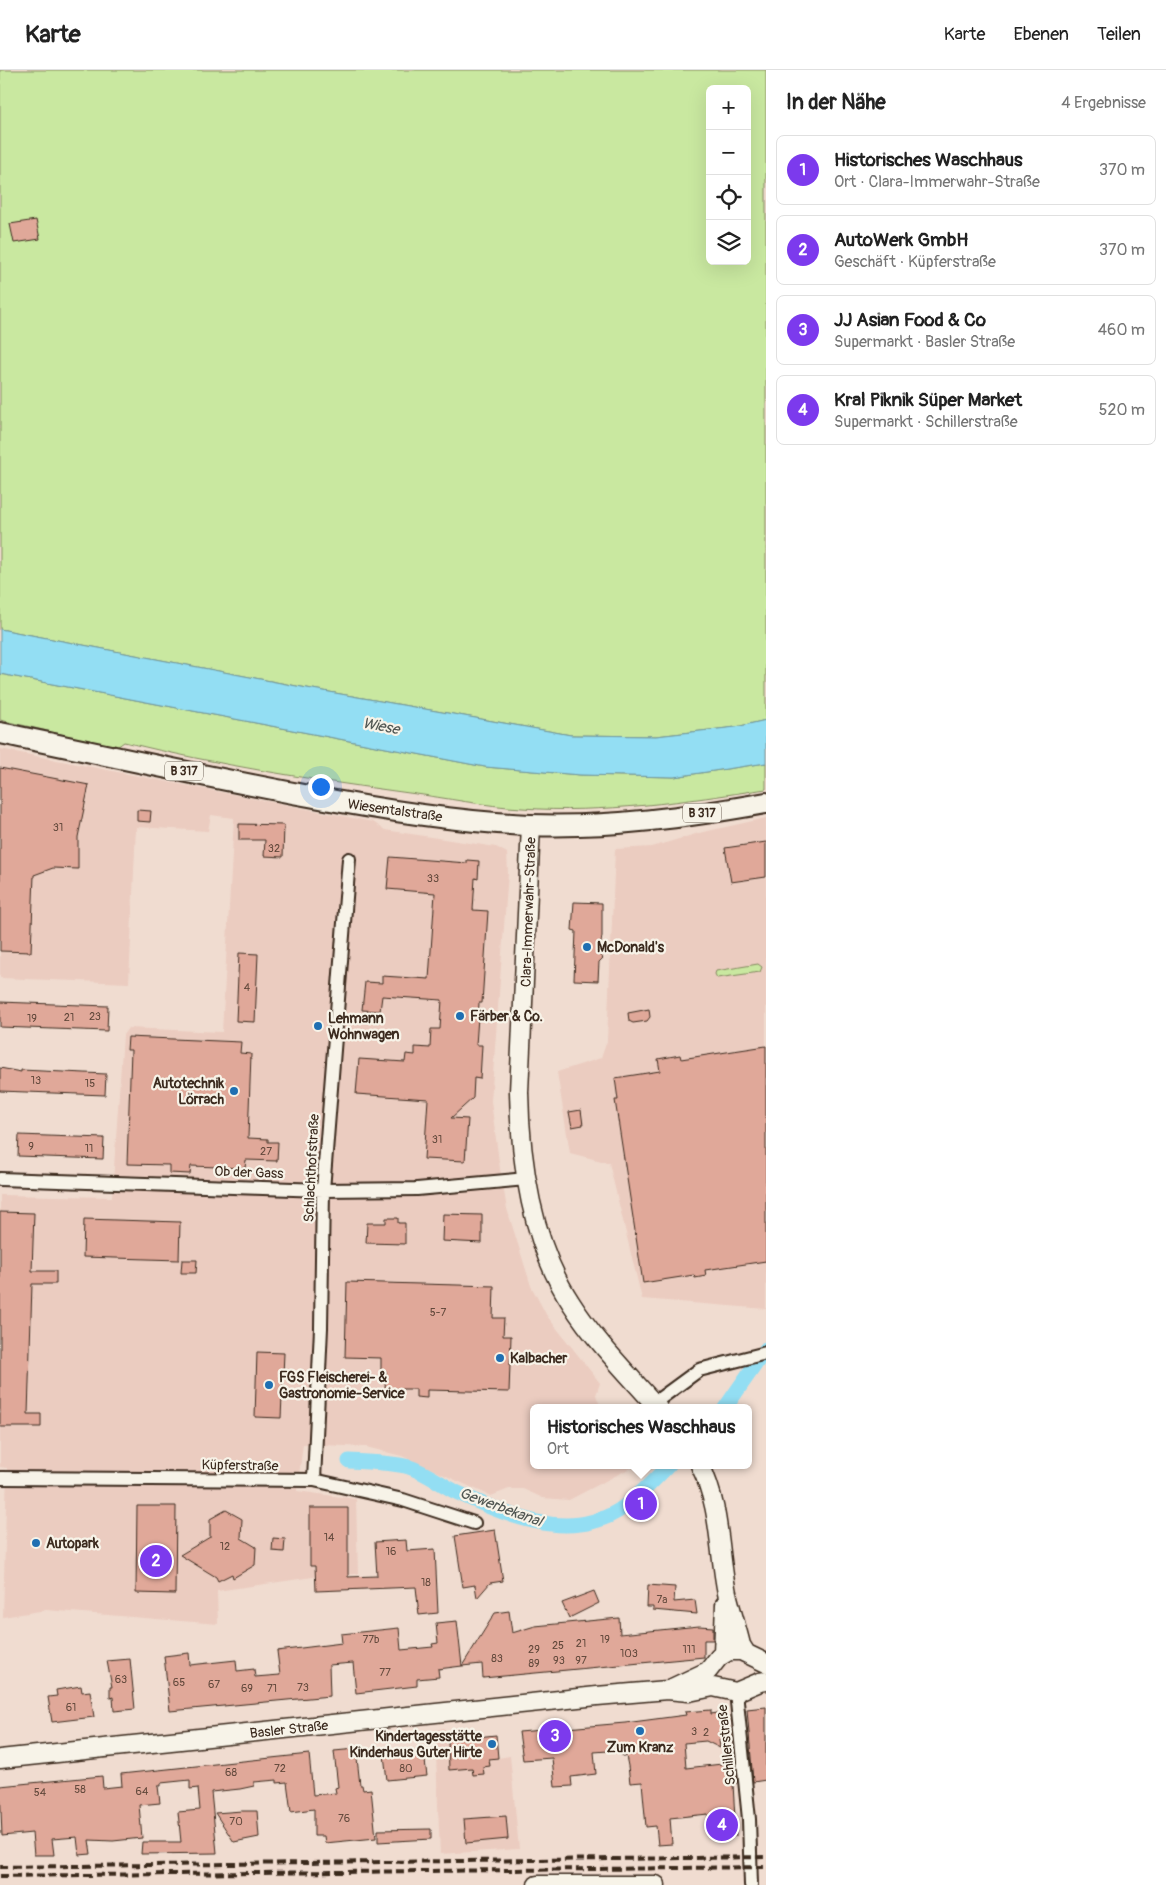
<!DOCTYPE html>
<html lang="de">
<head>
<meta charset="utf-8">
<style>
  body { margin:0; font-family:Pangolin,sans-serif; background:#f2f2f2; color:#222 }
  .controls { position:absolute; right:15px; top:15px; display:grid; overflow:hidden; border-radius:8px; box-shadow:0 5px 20px #0002 }
  .controls button { width:45px; height:45px; display:grid; place-items:center; padding:0; border:0; border-bottom:1px solid #e0e0e0; background:#fff; color:#222; font:25px sans-serif }
  .you { position:absolute; left:320px; top:716px; width:18px; height:18px; margin:-12px; border:4px solid #fff; border-radius:50%; background:#1a73e8; box-shadow:0 0 0 8px #1a73e833 }
  .badge { display:grid; place-items:center; width:32px; height:32px; border-radius:50%; background:#7c3aed; color:#fff; font-size:16px; font-weight:700 }
  .pin { position:absolute; translate:-50% -50%; border:2px solid #fff; box-shadow:0 1px 5px #0006 }
  .popup { position:absolute; left:530px; top:1334px; width:222px; height:65px; box-sizing:border-box; display:grid; place-content:center; border-radius:8px; background:#fff; filter:drop-shadow(0 1px 4px #0005); font-size:16px; white-space:nowrap; color:#767676 }
  .popup b { font-size:19px; color:#222 }
  .popup::after { content:''; position:absolute; left:50%; top:100%; margin-left:-10px; border:10px solid transparent; border-top-color:#fff }
  .list { margin:0; padding:0; list-style:none }
  h2 { display:flex; justify-content:space-between; align-items:center; height:65px; margin:0; padding:0 20px; font-size:21px }
  h2 small { font-size:16px; font-weight:400; color:#767676 }
  .list li { display:grid; grid-template-columns:32px 1fr auto; gap:15px; align-items:center; box-sizing:border-box; height:70px; margin:0 10px 10px; padding:0 10px; border:1px solid #e0e0e0; border-radius:8px }
  .list b { display:block; font-size:19px; white-space:nowrap }
  .list p { margin:0; font-size:16px; white-space:nowrap; color:#767676 }
  .list em { font-size:16px; font-style:normal; color:#767676 }
  .icon { flex:none; width:28px; height:28px; fill:none; stroke:currentColor; stroke-width:2; stroke-linecap:round; stroke-linejoin:round }
  .map { position:relative; flex:none; width:766px; height:1815px; overflow:hidden }
  header { display:flex; align-items:center; gap:30px; box-sizing:border-box; height:70px; padding:0 25px; background:#fff; border-bottom:1px solid #e0e0e0 }
  header strong { font-size:24px }
  nav { display:flex; gap:28px; margin-inline-start:auto; font-size:18px }
  main { display:flex }
  aside { flex:1; background:#fff }
  .map>svg:first-child { display:block }
  .built { fill:#ebccc0 }
  .green { fill:#c9e8a0; stroke:#82895f; fill-rule:evenodd }
  .water { fill:#93def3; stroke:#70969e }
  .lines { fill:none; stroke-linecap:round; stroke-linejoin:round }
  .canal { stroke:#93def3; stroke-width:15 }
  .building { fill:#e0a899; stroke:#3b2a1e }
  .street-casing { stroke:#3b2a1e; stroke-width:16 }
  .secondary-casing { stroke:#3b2a1e; stroke-width:21 }
  .primary-casing { stroke:#3b2a1e; stroke-width:24 }
  .street { stroke:#f7f3e8; stroke-width:12 }
  .secondary { stroke:#f7f3e8; stroke-width:18 }
  .primary { stroke:#f7f3e8; stroke-width:20 }
  .rail { stroke:#3b2a1e; stroke-width:4; stroke-dasharray:8 4; stroke-linecap:butt }
  .poi-dot { fill:#1f6fb2; stroke:#f7f3e8; stroke-width:2 }
  .labels { text-anchor:middle; stroke-width:4.5; stroke-linejoin:round; paint-order:stroke }
  .number-label { font-size:11px; fill:#644a3d }
  .shield { fill:#f7f3e8; stroke:#73665b; stroke-width:1 }
  .shield-label { font-size:12px; font-weight:bold; fill:#3b2a1e }
  .street-label { font-size:14px; fill:#3b2a1e; stroke:#f7f3e8 }
  .poi-label { font-size:14px; font-weight:bold; fill:#3b2a1e; stroke:#f7f3e8; text-anchor:start }
  .water-label { font-size:15px; font-style:italic; fill:#515753; stroke:#f7f3e8 }
</style>
</head>
<body>
<header>
<strong>Karte</strong>
<nav><a>Karte</a><a>Ebenen</a><a>Teilen</a></nav>
</header>
<main>
<div class="map">
<svg width="766" height="1815" viewBox="0 0 766 1815">
  <rect width="100%" height="100%" fill="#f0dcd0"/>
  <filter id="ink" filterUnits="userSpaceOnUse"><feTurbulence type="fractalNoise" baseFrequency=".02" numOctaves="2"/><feDisplacementMap in="SourceGraphic" scale="10" xChannelSelector="R" yChannelSelector="G"/><feConvolveMatrix kernelMatrix="1 2 1 2 8 2 1 2 1" color-interpolation-filters="sRGB"/></filter>
  <g filter="url(#ink)">
    <!-- built -->
    <path class="built" d="M0,679L373,752L385,760L496,777L507,783L508,803L491,1031L500,1099L507,1139L531,1216L547,1246L600,1313L596,1325L601,1338H534V1395H636L569,1430L543,1428L523,1419H509L491,1426L402,1386L366,1377L303,1374L297,1421L356,1429L358,1504L313,1507L217,1521L218,1554L46,1540L3,1547L7,1398L0,1397V1125L112,1127L123,965L128,958L222,962L234,748L211,745L208,761L136,757L129,913L0,908Z
      M766,748V1239L642,1229L609,1093L570,1083L557,1002L601,988L607,971L615,779L652,777L699,763Z
      M444,1658L448,1670L496,1665L498,1688L510,1686L519,1779L440,1784L435,1660Z"/>
    <!-- green -->
    <path class="green" d="M0,0H766V650L736,657L656,666L571,665L307,618L0,559ZM710,19H747V191H710Z
      M0,604L485,697L580,705L674,707L766,693V719C687,731 602,744 522,738C484,736 447,728 409,723C313,710 218,695 124,672L117,677L0,650Z
      M758,894L762,897L760,902L717,908L715,904L716,901Z"/>
    <!-- water -->
    <path class="water" d="M0,559L307,618L571,665L656,666L736,657L766,650V693L674,707L580,705L485,697L0,604Z"/>
    <g class="lines">
      <!-- canal -->
      <path class="canal" d="M725,1338L766,1279
        M349,1391C368,1392 390,1392 409,1397C425,1402 441,1414 456,1422C505,1445 567,1472 618,1441C637,1429 653,1411 669,1395"/>
    </g>
    <!-- building -->
    <path class="building" d="M36,150L40,169L14,173L10,154Z
      M0,698L89,715L78,767V799L53,798L34,805L31,882L0,881Z
      M137,740L151,741L150,752L137,751Z
      M239,754L284,755L283,787L264,786L265,770H239Z
      M766,772V807L731,812L725,778Z
      M390,787L467,793V790L479,791L478,809L475,808L473,840L488,841L482,933H479L476,975H482L480,1009L474,1008L473,1028L451,1048L468,1049L465,1091L424,1089L428,1029L356,1024L359,989L405,992L406,984L415,985V977L430,978L431,959H440L442,930L382,926L380,941L362,940L365,912L382,913V906L429,909L435,823L387,819Z
      M574,832L602,833V866L599,885L603,888L599,892L598,911L574,910L576,861L572,860Z
      M239,883L258,884L255,952L236,951Z
      M0,932L108,936L107,961L0,957Z
      M649,939L650,947L647,951L633,953L629,951L628,943Z
      M128,967L241,972L240,983L251,984L248,1068L268,1069V1072H278L277,1091L246,1090L245,1098L191,1096L190,1104L169,1103V1095L127,1094L131,980H127Z
      M766,976V1191L705,1200L706,1206L695,1208L694,1205L643,1213L615,1030H618L615,1008L660,1001L658,989L680,985L681,989Z
      M0,998L21,1002V1000L106,1004L105,1025L0,1021Z
      M581,1040L583,1055L572,1057L569,1042Z
      M19,1065L104,1068L103,1089L18,1086Z
      M0,1142L34,1143L32,1201H56V1214H32L28,1344H41V1357H0Z
      M443,1144L482,1145V1173L442,1171Z
      M386,1148H398V1153H405V1174L366,1173L367,1153H386Z
      M84,1149L180,1152L179,1190L83,1187Z
      M182,1190H197L196,1203H181Z
      M347,1212L494,1216L493,1248H504L503,1266H511L509,1322L427,1320V1328L416,1327V1319H385L386,1301L381,1300V1288L345,1287Z
      M257,1282L284,1283L281,1348L255,1347Z
      M137,1436H176L175,1524L136,1523Z
      M310,1438H348V1507L377,1506L375,1472L406,1470L407,1481L435,1479L438,1543L419,1545L416,1517L316,1521L315,1496H310Z
      M226,1440L242,1449L241,1468L256,1477L255,1495L233,1508L232,1504L218,1511L216,1507L180,1485L210,1467V1449Z
      M495,1460L503,1511L490,1513L477,1528L475,1515L463,1517L455,1466Z
      M273,1468L285,1469L284,1482L272,1481Z
      M648,1515L675,1517L674,1532L695,1530L697,1544L653,1540V1537H647Z
      M594,1521L599,1533L569,1548L562,1533Z
      M509,1541L512,1563L535,1556L619,1548L620,1564L699,1556L713,1557V1570H704V1587L483,1608L482,1594L462,1596L495,1543Z
      M457,1551L462,1596L438,1599L439,1607L417,1609V1616L356,1623L353,1593L329,1595L330,1626L170,1641L164,1586L189,1583L190,1595L236,1590L237,1601L254,1599L255,1607L280,1605L277,1581L342,1573L341,1564L399,1558L401,1580L433,1577L432,1574L438,1573L436,1553Z
      M130,1589L135,1639L114,1641L113,1627L110,1628V1617H112L107,1591Z
      M81,1616L82,1622L90,1621L94,1647L52,1652L48,1627L57,1626L56,1620Z
      M766,1637V1710L753,1712L747,1639Z
      M711,1640V1644L724,1642L727,1669L719,1670L720,1678L706,1671L684,1673L686,1698L731,1693V1696L735,1695L737,1713L733,1714L736,1766L710,1768L708,1744L670,1748L672,1774L658,1775L656,1756L646,1757L642,1712L630,1713L628,1696L626,1686H622V1680L594,1682L596,1704L571,1707L572,1716L555,1717L552,1688L523,1690L519,1662L625,1653L686,1645L685,1642Z
      M496,1665L498,1688L489,1689L490,1696L483,1697L484,1704L473,1705L472,1698L449,1700L448,1670Z
      M356,1679L360,1715H362L363,1720L371,1719L376,1768L325,1773L324,1766H314V1739L291,1742L287,1712L277,1713V1710L254,1712V1716L240,1719L211,1722L217,1783L141,1784L142,1772H181L178,1742L200,1740L198,1718L190,1719V1710L161,1713V1716H158L160,1733L139,1735L142,1768L113,1771L89,1770L91,1784L79,1785L77,1767L52,1769L54,1785H34L32,1763L2,1766L0,1716L102,1706L103,1718L122,1716L121,1704L309,1684L313,1725L336,1723L335,1718L338,1717L334,1681Z
      M419,1681L420,1691H425L427,1706L387,1710L384,1685Z
      M242,1741H257L259,1767L234,1772L215,1743Z
      M506,1746L508,1769L466,1773L464,1749Z
      M431,1759V1769L378,1772V1760Z"/>
    <g class="lines">
      <defs>
        <path id="street" d="M0,1109L323,1120L417,1119L526,1109
          M654,1333L699,1300L766,1283
          M0,1408L314,1410L403,1430L474,1453
          M314,1410L321,1258L323,1120L349,789
          M736,1622L749,1749L751,1815"/>
        <path id="secondary" d="M531,755L519,1022C520,1091 532,1174 571,1233C595,1271 628,1304 658,1338
          M700,1395C721,1437 718,1479 727,1523C731,1540 737,1558 741,1575L746,1583
          M723,1583L725,1534
          M670,1619L708,1601L719,1587L729,1581H741L766,1593
          M0,1689L597,1626L667,1620L689,1622L713,1617L736,1622L760,1612L766,1611
          M537,1815H656"/>
        <path id="primary" d="M0,663C103,684 206,707 309,726C382,740 456,752 530,755C608,758 688,747 766,733"/>
      </defs>
      <!-- street casing -->
      <use href="#street" class="street-casing"/>
      <!-- secondary casing -->
      <use href="#secondary" class="secondary-casing"/>
      <!-- primary casing -->
      <use href="#primary" class="primary-casing"/>
      <!-- street -->
      <use href="#street" class="street"/>
      <!-- secondary -->
      <use href="#secondary" class="secondary"/>
      <!-- primary -->
      <use href="#primary" class="primary"/>
      <!-- rail -->
      <path class="rail" d="M0,1797L766,1787
        M0,1806L766,1797"/>
    </g>
  </g>
  <!-- markers -->
  <g class="poi-dot">
    <circle cx="587" cy="877" r="5"/>
    <circle cx="460" cy="946" r="5"/>
    <circle cx="318" cy="956" r="5"/>
    <circle cx="234" cy="1021" r="5"/>
    <circle cx="500" cy="1288" r="5"/>
    <circle cx="269" cy="1315" r="5"/>
    <circle cx="36" cy="1473" r="5"/>
    <circle cx="640" cy="1661" r="5"/>
    <circle cx="492" cy="1674" r="5"/>
  </g>
  <g class="labels">
    <!-- number labels -->
    <g class="number-label">
      <text x="58" y="761">31</text>
      <text x="274" y="782">32</text>
      <text x="433" y="812">33</text>
      <text x="247" y="921">4</text>
      <text x="95" y="950">23</text>
      <text x="69" y="951">21</text>
      <text x="32" y="952">19</text>
      <text x="36" y="1014">13</text>
      <text x="90" y="1017">15</text>
      <text x="437" y="1073">31</text>
      <text x="31" y="1080">9</text>
      <text x="89" y="1082">11</text>
      <text x="266" y="1085">27</text>
      <text x="438" y="1246">5-7</text>
      <text x="329" y="1471">14</text>
      <text x="225" y="1480">12</text>
      <text x="391" y="1485">16</text>
      <text x="426" y="1516">18</text>
      <text x="662" y="1533">7a</text>
      <text x="371" y="1573">77b</text>
      <text x="605" y="1573">19</text>
      <text x="581" y="1577">21</text>
      <text x="558" y="1579">25</text>
      <text x="534" y="1583">29</text>
      <text x="689" y="1583">111</text>
      <text x="629" y="1587">103</text>
      <text x="497" y="1592">83</text>
      <text x="559" y="1594">93</text>
      <text x="581" y="1594">97</text>
      <text x="534" y="1597">89</text>
      <text x="385" y="1606">77</text>
      <text x="121" y="1613">63</text>
      <text x="179" y="1616">65</text>
      <text x="214" y="1618">67</text>
      <text x="303" y="1621">73</text>
      <text x="247" y="1622">69</text>
      <text x="272" y="1622">71</text>
      <text x="71" y="1641">61</text>
      <text x="694" y="1665">3</text>
      <text x="706" y="1666">2</text>
      <text x="280" y="1702">72</text>
      <text x="406" y="1702">80</text>
      <text x="231" y="1706">68</text>
      <text x="80" y="1723">58</text>
      <text x="142" y="1725">64</text>
      <text x="40" y="1726">54</text>
      <text x="344" y="1752">76</text>
      <text x="236" y="1755">70</text>
    </g>
    <!-- shield labels -->
    <g class="shield">
      <rect x="165" y="691.5" width="38" height="19" rx="4"/>
      <rect x="683" y="733.5" width="38" height="19" rx="4"/>
    </g>
    <g class="shield-label">
      <text x="184" y="705">B 317</text>
      <text x="702" y="747">B 317</text>
    </g>
    <!-- street labels -->
    <g class="street-label">
      <text transform="translate(395 740) rotate(8)" y="5">Wiesentalstraße</text>
      <text transform="translate(528 842) rotate(-88)" y="5">Clara-Immerwahr-Straße</text>
      <text transform="translate(311 1098) rotate(-87)" y="5">Schlachthofstraße</text>
      <text transform="translate(249 1102) rotate(2)" y="5">Ob der Gass</text>
      <text transform="translate(240 1395) rotate(1)" y="5">Küpferstraße</text>
      <text transform="translate(289 1659) rotate(-6)" y="5">Basler Straße</text>
      <text transform="translate(726 1675) rotate(-96)" y="5">Schillerstraße</text>
    </g>
    <!-- poi labels -->
    <g class="poi-label">
      <text x="597" y="882">McDonald's</text>
      <text x="470" y="951">Färber &amp; Co.</text>
      <text x="328" y="953">Lehmann<tspan x="328" dy="16">Wohnwagen</tspan></text>
      <text x="224" y="1018" text-anchor="end">Autotechnik<tspan x="224" dy="16">Lörrach</tspan></text>
      <text x="510" y="1293">Kalbacher</text>
      <text x="279" y="1312">FGS Fleischerei- &amp;<tspan x="279" dy="16">Gastronomie-Service</tspan></text>
      <text x="46" y="1478">Autopark</text>
      <text x="482" y="1671" text-anchor="end">Kindertagesstätte<tspan x="482" dy="16">Kinderhaus Guter Hirte</tspan></text>
      <text x="640" y="1682" text-anchor="middle">Zum Kranz</text>
    </g>
    <!-- water labels -->
    <g class="water-label">
      <text transform="translate(381 656) rotate(11)" y="5">Wiese</text>
      <text transform="translate(501 1437) rotate(20)" y="5">Gewerbekanal</text>
    </g>
  </g>
</svg>
<div class="controls">
<button>+</button>
<button>−</button>
<button><svg class="icon" aria-label="locate" viewBox="0 0 24 24"><circle cx="12" cy="12" r="6"/><path d="M12 2v4M12 18v4M2 12h4M18 12h4"/></svg></button>
<button><svg class="icon" aria-label="layers" viewBox="0 0 24 24"><path d="M12 4l9 5-9 5-9-5zM3 14l9 5 9-5"/></svg></button>
</div>
<div class="you"></div>
<div class="pin badge" style="left:641px;top:1434px">1</div>
<div class="popup"><b>Historisches Waschhaus</b>Ort</div>
<div class="pin badge" style="left:156px;top:1491px">2</div>
<div class="pin badge" style="left:555px;top:1666px">3</div>
<div class="pin badge" style="left:722px;top:1755px">4</div>
</div>
<aside>
<h2>In der Nähe<small>4 Ergebnisse</small></h2>
<ul class="list">
<li><span class="badge">1</span><div><b>Historisches Waschhaus</b><p>Ort · Clara-Immerwahr-Straße</p></div><em>370 m</em></li>
<li><span class="badge">2</span><div><b>AutoWerk GmbH</b><p>Geschäft · Küpferstraße</p></div><em>370 m</em></li>
<li><span class="badge">3</span><div><b>JJ Asian Food &amp; Co</b><p>Supermarkt · Basler Straße</p></div><em>460 m</em></li>
<li><span class="badge">4</span><div><b>Kral Piknik Süper Market</b><p>Supermarkt · Schillerstraße</p></div><em>520 m</em></li>
</ul>
</aside>
</main>
</body>
</html>
